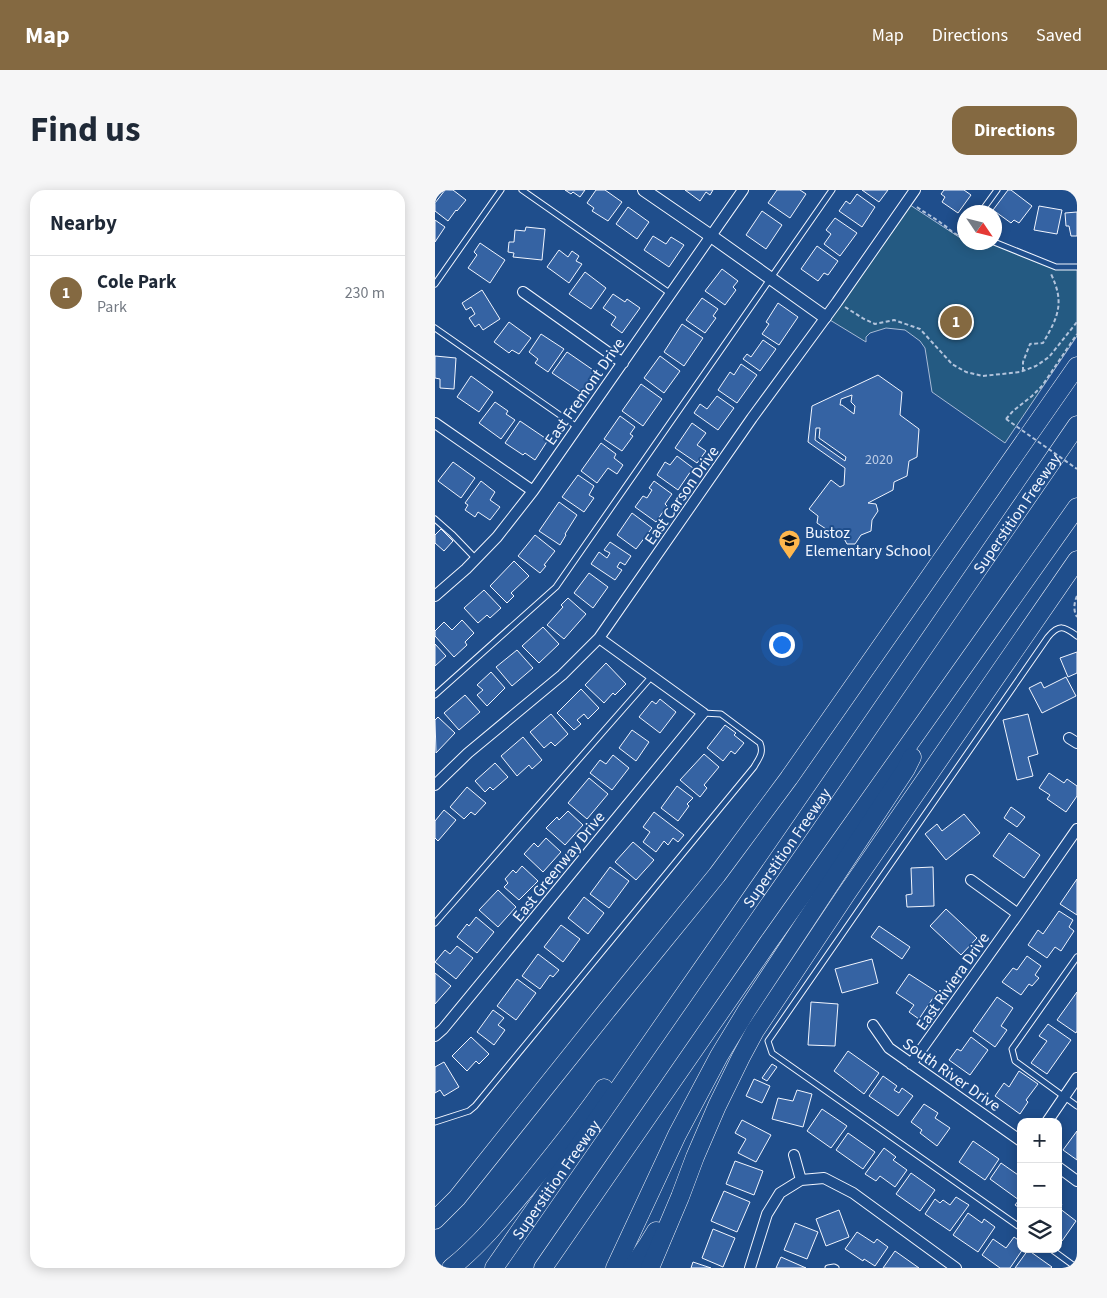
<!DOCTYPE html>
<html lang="en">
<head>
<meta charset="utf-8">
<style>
  body { margin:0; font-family:"Source Sans 3",sans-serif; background:#f6f6f7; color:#1f2937 }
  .controls { position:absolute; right:15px; bottom:15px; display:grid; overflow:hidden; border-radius:10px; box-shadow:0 2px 12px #0003 }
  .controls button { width:45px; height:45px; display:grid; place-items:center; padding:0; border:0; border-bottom:1px solid #e0e1e3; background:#fff; color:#1f2937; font:25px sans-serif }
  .compass { position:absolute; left:522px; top:15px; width:45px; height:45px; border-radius:50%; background:#fff; box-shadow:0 2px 12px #0003; rotate:125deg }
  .you { position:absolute; left:346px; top:454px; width:18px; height:18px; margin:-12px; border:4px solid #fff; border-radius:50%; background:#1a73e8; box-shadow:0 0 0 8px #1a73e833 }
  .badge { display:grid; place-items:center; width:32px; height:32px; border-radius:50%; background:#846941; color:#fff; font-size:16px; font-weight:700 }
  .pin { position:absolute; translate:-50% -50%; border:2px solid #fff; box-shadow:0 1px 5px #0006 }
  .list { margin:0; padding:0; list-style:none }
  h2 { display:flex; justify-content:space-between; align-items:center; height:65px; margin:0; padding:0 20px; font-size:21px }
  h2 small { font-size:16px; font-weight:400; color:#747a83 }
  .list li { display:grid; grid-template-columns:32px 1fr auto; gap:15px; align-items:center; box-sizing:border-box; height:75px; padding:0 20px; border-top:1px solid #e0e1e3 }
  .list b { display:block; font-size:19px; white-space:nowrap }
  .list p { margin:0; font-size:16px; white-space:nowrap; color:#747a83 }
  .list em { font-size:16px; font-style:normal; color:#747a83 }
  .icon { flex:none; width:28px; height:28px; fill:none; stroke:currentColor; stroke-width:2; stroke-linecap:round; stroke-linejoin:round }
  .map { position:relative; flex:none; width:642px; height:1078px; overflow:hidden; border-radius:15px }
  header { display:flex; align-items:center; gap:30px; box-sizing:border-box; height:70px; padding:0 25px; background:#846941; color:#fff }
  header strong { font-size:24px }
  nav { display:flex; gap:28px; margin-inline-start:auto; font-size:18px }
  .intro { display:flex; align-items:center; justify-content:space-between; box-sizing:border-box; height:120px; padding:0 30px }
  h1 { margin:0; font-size:35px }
  .button { padding:12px 22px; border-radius:15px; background:#846941; color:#fff; font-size:18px; font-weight:700 }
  main { display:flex; gap:30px; padding:0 30px }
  aside { flex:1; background:#fff; border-radius:15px; box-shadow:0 2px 12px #0003 }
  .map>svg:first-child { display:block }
  .park { fill:#245a82; stroke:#a8bbd7 }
  .building { fill:#3563a3; stroke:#f2f6ff; fill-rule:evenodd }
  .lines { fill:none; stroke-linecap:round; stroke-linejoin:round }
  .service-casing { stroke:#f2f6ff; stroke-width:7 }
  .minor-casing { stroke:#f2f6ff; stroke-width:12 }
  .tertiary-casing { stroke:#f2f6ff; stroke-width:14 }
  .motorway-casing { stroke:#f2f6ff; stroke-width:19 }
  .path { stroke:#b3c4dc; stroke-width:2; stroke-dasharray:4 2.5; stroke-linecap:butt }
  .service { stroke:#1f4e8c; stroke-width:5 }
  .minor { stroke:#1f4e8c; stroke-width:10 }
  .tertiary { stroke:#1f4e8c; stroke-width:12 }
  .motorway { stroke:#1f4e8c; stroke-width:18 }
  .path-bridge { stroke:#b3c4dc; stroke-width:2; stroke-dasharray:4 2.5; stroke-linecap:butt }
  .labels { text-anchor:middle; stroke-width:4; stroke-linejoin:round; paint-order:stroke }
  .number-label { font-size:14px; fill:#c3d1e8 }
  .street-label { font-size:16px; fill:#f2f6ff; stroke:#1f4e8c }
  .poi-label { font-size:16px; fill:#f2f6ff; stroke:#1f4e8c; text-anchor:start }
</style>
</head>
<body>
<header>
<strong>Map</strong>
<nav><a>Map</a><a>Directions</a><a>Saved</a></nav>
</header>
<div class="intro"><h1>Find us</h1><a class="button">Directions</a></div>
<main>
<aside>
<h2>Nearby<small></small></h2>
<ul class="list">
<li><span class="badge">1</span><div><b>Cole Park</b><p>Park</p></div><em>230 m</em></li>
</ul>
</aside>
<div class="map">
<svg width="642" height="1078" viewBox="0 0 642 1078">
  <rect width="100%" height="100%" fill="#1f4e8c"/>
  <!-- park -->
  <path class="park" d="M472,13L527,49L529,46L530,52L559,53L621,77H642V146L570,253L497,202L490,158L485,151L470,140L451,138L435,143L431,147V152L390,127Z"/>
  <!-- building -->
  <path class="building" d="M10,0H18L31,10L22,21L21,20L13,31L0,21V13Z
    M130,0H150L145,7L138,2L136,4Z
    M161,0H170L187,12L173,31L157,21L159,18L152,13Z
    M250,0H278L275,5L271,2L265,11Z
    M342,0H365L371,4L355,28L333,13Z
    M427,0H453L444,12Z
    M509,0H529L536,5L523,23L507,12L510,7L506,4Z
    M573,0H576L597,16L584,33L579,30L576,33L558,20Z
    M422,4L440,17L427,37L404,21L411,11L415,14Z
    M604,16L627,20L622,44L599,40Z
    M193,17L214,32L202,49L181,34Z
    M327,21L347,35L331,59L311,45Z
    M642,22V46H636L634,36H631L630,23Z
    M400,28L422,43L405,66L389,54L396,44L391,40Z
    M0,30L10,37L0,52Z
    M91,37L110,39L107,70L78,67L79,63L73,62L74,52H79L80,40L90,41Z
    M218,46L231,54L236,47L249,55L234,77L209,60Z
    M45,53L70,70L55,93L33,78L42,65L39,62Z
    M382,56L403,71L393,85L389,83L383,91L366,79Z
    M124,60L133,67L137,61L144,66L141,71L147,74L134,93L112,77Z
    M287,79L303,91L298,97L301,100L290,115L270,101Z
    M150,82L171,98L156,119L134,104Z
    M47,100L65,129L48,140L44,134L40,137L34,128L40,124L36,117L31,120L27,113Z
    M178,104L190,112L192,109L205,118L187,143L176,135L181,127L168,118Z
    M267,108L283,119L278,126L281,128L270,143L251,130Z
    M343,113L363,127L344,155L327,144L334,134L331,132Z
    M74,132L96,148L84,164L77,160L74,163L59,152Z
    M247,134L268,148L249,176L229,162Z
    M106,144L129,159L113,182L100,173L103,169L94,162Z
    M328,150L341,159L325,181L308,169L312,164L316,167Z
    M132,162L161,182L147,203L117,183Z
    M0,166L21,168L19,199L5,198V189L0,188Z
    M225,166L245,181L229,203L209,188Z
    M306,174L322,185L302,213L283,200L295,182L299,185Z
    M443,185L467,202L465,225L484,239L482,267L474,271L472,286L459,292L458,300L433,313L441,314L443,321L437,330L436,341L426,345L420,354H412L406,343L403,347L382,333L383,326L374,319L396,290L405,297L409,295L410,278L373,252L377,216ZM417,205L416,212L420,216L419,224L407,215H405L406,209ZM381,238H385L384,248L411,267L410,271L380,250Z
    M36,186L58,202L44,222L22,207Z
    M206,194L227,209L208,236L187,221Z
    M282,206L299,218L283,240L259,223L265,214L272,219Z
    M60,212L73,221L71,224L80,230L66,249L44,233Z
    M185,226L200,237L195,244L198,246L187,261L169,249Z
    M85,231L113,250L100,270L90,263L88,265L70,253Z
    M257,233L271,243L262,255L271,261L262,273L240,258Z
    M166,253L181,264L179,268L188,275L182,284L173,278L162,293L146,281Z
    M242,266L258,278L243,300L222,285L230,272L235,275Z
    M18,272L40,288L26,308L3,291Z
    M143,285L159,296L154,305L159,308L149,322L127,307Z
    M46,291L60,302L55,310L65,317L55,330L43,322L40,327L30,320L33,315L30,313Z
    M219,291L237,304L230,314L232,316L221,332L200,317L208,306L212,308L217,300L214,298Z
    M124,312L142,325L130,344L131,345L125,355L104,341Z
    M197,323L217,338L201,359L182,345Z
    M6,339L18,351L9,361L0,353V345Z
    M100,345L120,361L109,375L111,376L105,383L83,366Z
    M175,352L196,366L190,375L185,372L182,377L187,380L180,390L156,374L164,362L172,368L175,363L169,360Z
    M79,371L94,386L76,403L79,406L72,413L55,396Z
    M154,383L173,397L158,418L139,403Z
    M49,400L66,418L55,428L52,425L43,433L29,418Z
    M133,408L151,424L129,449L112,435L128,417L126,415Z
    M27,430L39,443L30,452L32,455L19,467L0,446V441L9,432L17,440Z
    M108,437L124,454L104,473L87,456Z
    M0,454L11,466L0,476Z
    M82,460L98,478L77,496L61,477Z
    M642,462V483L633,487L625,468Z
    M171,473L191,494L180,505L178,503L169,513L150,495Z
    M56,482L70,498L52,516L42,505L48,500L42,495Z
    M631,487L641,506L607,523L594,498L606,492L609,498Z
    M146,499L164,518L153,529L149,524L142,530L146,534L139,540L122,523Z
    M30,505L45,522L24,540L9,523Z
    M225,509L241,522L225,543L204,527L217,511L221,514Z
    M116,524L133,544L120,556L116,552L109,558L95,542Z
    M593,524L603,564L593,567L598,586L582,590L568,530Z
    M3,527L20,543L1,563L0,530Z
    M290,535L301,543L299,545L309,553L300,564L296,561L288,571L272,558Z
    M197,540L214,552L201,571L184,558Z
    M88,547L107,570L97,579L94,575L82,586L66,566Z
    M269,564L284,577L269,595L272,598L265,607L245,590Z
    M178,565L194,578L177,600L155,583L165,570L171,574Z
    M60,573L73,587L58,600L55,597L50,602L40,591Z
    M614,583L629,593L632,589L642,596V606L631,622L612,609L615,605L604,598Z
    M154,588L173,604L152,629L133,613Z
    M242,596L258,608L252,614L254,616L243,631L226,618Z
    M32,597L51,613L40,625L36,622L29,629L15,617Z
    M576,617L590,627L582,637L569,628Z
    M9,620L21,630L3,651L0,648V631Z
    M133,621L148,635L130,655L111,638L122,627L124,630Z
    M219,622L249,645L243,652L238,648L233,655L229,651L221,662L208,652L215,642L208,637Z
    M529,624L545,643L511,670L490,644L502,634L507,641Z
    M574,643L605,665L589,688L558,666Z
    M111,648L126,662L108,682L89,664L99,653L103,657Z
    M198,652L219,670L201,690L180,672Z
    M87,676L103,691L84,710L69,697L73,693L70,689L78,680L81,683Z
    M175,677L194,691L174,718L155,704Z
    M498,677L499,716L472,717L471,705L477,704L476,678Z
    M642,689V725L625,714Z
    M63,700L81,717L63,737L44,720Z
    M149,707L169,723L153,744L133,728Z
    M511,719L542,748L526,765L495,736Z
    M624,721L638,730L634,737L639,741L626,761L620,757L612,768L593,755L603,740L608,744Z
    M41,727L59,742L42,763L22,747L32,734L34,736Z
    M126,735L145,749L128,772L109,757Z
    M444,736L475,757L467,769L436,747Z
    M22,756L38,768L21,789L0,772L10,760L15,764Z
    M103,764L124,780L118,787L115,785L105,799L87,786Z
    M592,766L606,776L600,785L604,788L597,796L594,794L586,805L567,792L578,778L582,780Z
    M437,769L443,793L407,803L400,779Z
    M0,783L16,796L0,814Z
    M474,784L502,802L484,829L474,822L479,815L461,803Z
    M82,789L101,803L81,830L62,816Z
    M642,802V841L641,843L622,830Z
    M562,807L578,818L566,836L572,840L560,857L538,841Z
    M376,812L403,814L400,856L373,855Z
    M58,820L69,828L63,835L70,840L59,855L42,842Z
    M613,834L636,850L612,884L596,873L612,851L604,846Z
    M36,847L54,864L44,874L41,871L32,881L17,866Z
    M536,847L553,860L535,885L514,870L522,859L526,861Z
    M413,861L444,883L429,904L399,881Z
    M9,872L24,897L9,906L5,900L0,903V877Z
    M337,874L342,877L332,891L327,888Z
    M584,881L603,894L591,910L593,912L585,924L560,906L569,893L574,897Z
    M448,886L462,896L459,900L464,903L467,898L478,906L463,926L434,906Z
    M319,889L335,896L327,913L311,906Z
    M362,900L377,904L368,937L337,929L343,908L358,911Z
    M489,914L503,923L500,928L515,938L502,956L485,943L487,940L476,932Z
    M387,919L412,936L396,958L372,941Z
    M307,930L336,945L321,972L303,963L311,949L300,943Z
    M642,941V970L628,960Z
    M413,943L440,962L428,979L401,960Z
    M538,951L564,969L550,990L524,972Z
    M449,958L461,967L458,970L472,980L460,997L445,986L441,991L430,984Z
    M300,971L328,981L319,1005L291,994Z
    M566,973L586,987V1019L580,1015L584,1010L555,989Z
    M476,983L500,1000L485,1021L461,1004Z
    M289,1001L315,1012L302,1042L276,1031Z
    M521,1007L534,1015L515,1041L490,1024L500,1009L505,1013L508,1010L515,1015Z
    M623,1012L627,1014L624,1018L641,1031L627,1051L623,1048Z
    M404,1020L414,1047L391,1056L381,1029Z
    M533,1023L547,1033L549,1029L560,1037L543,1062L518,1045Z
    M360,1033L383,1042L372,1069L349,1060Z
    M278,1039L300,1048L288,1077L267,1068Z
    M422,1042L439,1053L442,1049L453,1057L440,1076L429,1069L428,1071L410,1059Z
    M579,1047L586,1052V1059H588L575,1078H565L547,1065L558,1049L571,1058Z
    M593,1060L617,1077L616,1078H580Z
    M460,1061L484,1078H448Z
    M346,1067L371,1078H341Z
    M258,1072L276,1078H256Z"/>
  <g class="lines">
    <defs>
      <path id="service" d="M87,0L236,104
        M546,22L562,0
        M559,52L621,77H642
        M0,94L66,0
        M0,138L142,237
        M0,329L17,344L41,369
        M0,505L121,397L397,0
        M0,733L217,486
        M642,767L577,859L580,871L642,916
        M0,932L34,921L40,916L319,577C324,568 329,563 325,553L286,524L268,523
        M586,1038L337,863L333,851L613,447C624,434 629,436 642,446
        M616,1059L642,1078
        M393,1078L399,1077L401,1078"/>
      <path id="minor" d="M88,102L188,173
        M0,233L98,301
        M0,406L31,379L62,347L98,301L308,0
        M634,548L642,553
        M0,595L33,563L127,485L164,448L317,228L402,112L480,0
        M536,690L583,724
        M438,835L454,858L586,951
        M0,846L8,839L268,523L164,448
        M476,874L583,724L642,639
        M612,932L642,888
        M359,965L366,990
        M623,977L642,991
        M315,1078L332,1024L345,1003L366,990L389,988L418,1003L521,1078"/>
      <path id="tertiary" d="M209,0L276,46L390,127"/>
      <g id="motorway">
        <path d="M0,1030L22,1008L173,819L282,685L354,588L642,176"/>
        <path d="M16,1078C46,1054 70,1024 94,995C120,963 146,931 169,898"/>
        <path id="s1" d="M59,1078L358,648L642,235"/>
        <path d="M108,1078L333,753L642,317"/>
        <path d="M180,1078L242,945L284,866L312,820L471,579L477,567"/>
        <path d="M197,1078L213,1054L221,1041"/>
        <path d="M215,1078L245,1007L260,967L282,916L306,867L320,841L412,703L642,370"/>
      </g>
    </defs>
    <!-- service casing -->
    <use href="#service" class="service-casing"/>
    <!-- minor casing -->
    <use href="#minor" class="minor-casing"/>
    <!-- tertiary casing -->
    <use href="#tertiary" class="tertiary-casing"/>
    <!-- motorway casing -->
    <use href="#motorway" class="motorway-casing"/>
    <!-- path -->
    <path class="path" d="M482,17C490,23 498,27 506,33C514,38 519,46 530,47
      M542,52L552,57
      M410,117L429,129L440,134L459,130L485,139L517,174L531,182L548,186L585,182L601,176L614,167L642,132
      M588,181V172L595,154L608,153C623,127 630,113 616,84
      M571,229L578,221L597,206L607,196L642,144
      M642,406C639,413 638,420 642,427"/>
    <!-- service -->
    <use href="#service" class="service"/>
    <!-- minor -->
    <use href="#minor" class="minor"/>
    <!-- tertiary -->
    <use href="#tertiary" class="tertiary"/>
    <!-- motorway -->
    <use href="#motorway" class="motorway"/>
    <!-- path-bridge -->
    <path class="path-bridge" d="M571,229L642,279"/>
  </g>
  <!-- icons -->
  <defs>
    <symbol id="school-pin" viewBox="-11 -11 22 30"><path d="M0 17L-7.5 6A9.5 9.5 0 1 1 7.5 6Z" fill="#ffb74d" stroke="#1f4e8c"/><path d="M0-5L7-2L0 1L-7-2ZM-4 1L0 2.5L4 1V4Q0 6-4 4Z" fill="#111"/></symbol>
  </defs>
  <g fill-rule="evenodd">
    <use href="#school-pin" x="342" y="338" width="25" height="34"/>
  </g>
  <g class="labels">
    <!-- number labels -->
    <g class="number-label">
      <text x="444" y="274">2020</text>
    </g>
    <!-- street labels -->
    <g class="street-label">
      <text transform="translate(149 201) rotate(-55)" y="6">East Fremont Drive</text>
      <text transform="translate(246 305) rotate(-55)" y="6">East Carson Drive</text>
      <text dy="6" stroke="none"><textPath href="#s1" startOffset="918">Superstition Freeway</textPath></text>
      <text dy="6" stroke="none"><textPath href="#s1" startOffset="512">Superstition Freeway</textPath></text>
      <text transform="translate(123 676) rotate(-51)" y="6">East Greenway Drive</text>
      <text transform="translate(517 791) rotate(-55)" y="6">East Riviera Drive</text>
      <text transform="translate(517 884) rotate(35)" y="6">South River Drive</text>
      <text dy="6" stroke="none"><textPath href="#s1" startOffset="108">Superstition Freeway</textPath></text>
    </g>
    <!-- poi labels -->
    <g class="poi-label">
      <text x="370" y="348">Bustoz<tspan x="370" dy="18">Elementary School</tspan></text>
    </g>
  </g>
</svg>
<div class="controls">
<button>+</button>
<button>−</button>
<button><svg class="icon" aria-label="layers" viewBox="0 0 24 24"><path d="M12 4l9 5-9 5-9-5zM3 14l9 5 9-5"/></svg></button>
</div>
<svg class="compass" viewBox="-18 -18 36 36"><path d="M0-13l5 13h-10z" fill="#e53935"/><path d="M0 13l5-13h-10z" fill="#747a83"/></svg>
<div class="you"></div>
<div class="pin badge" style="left:521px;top:132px">1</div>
</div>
</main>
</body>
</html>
